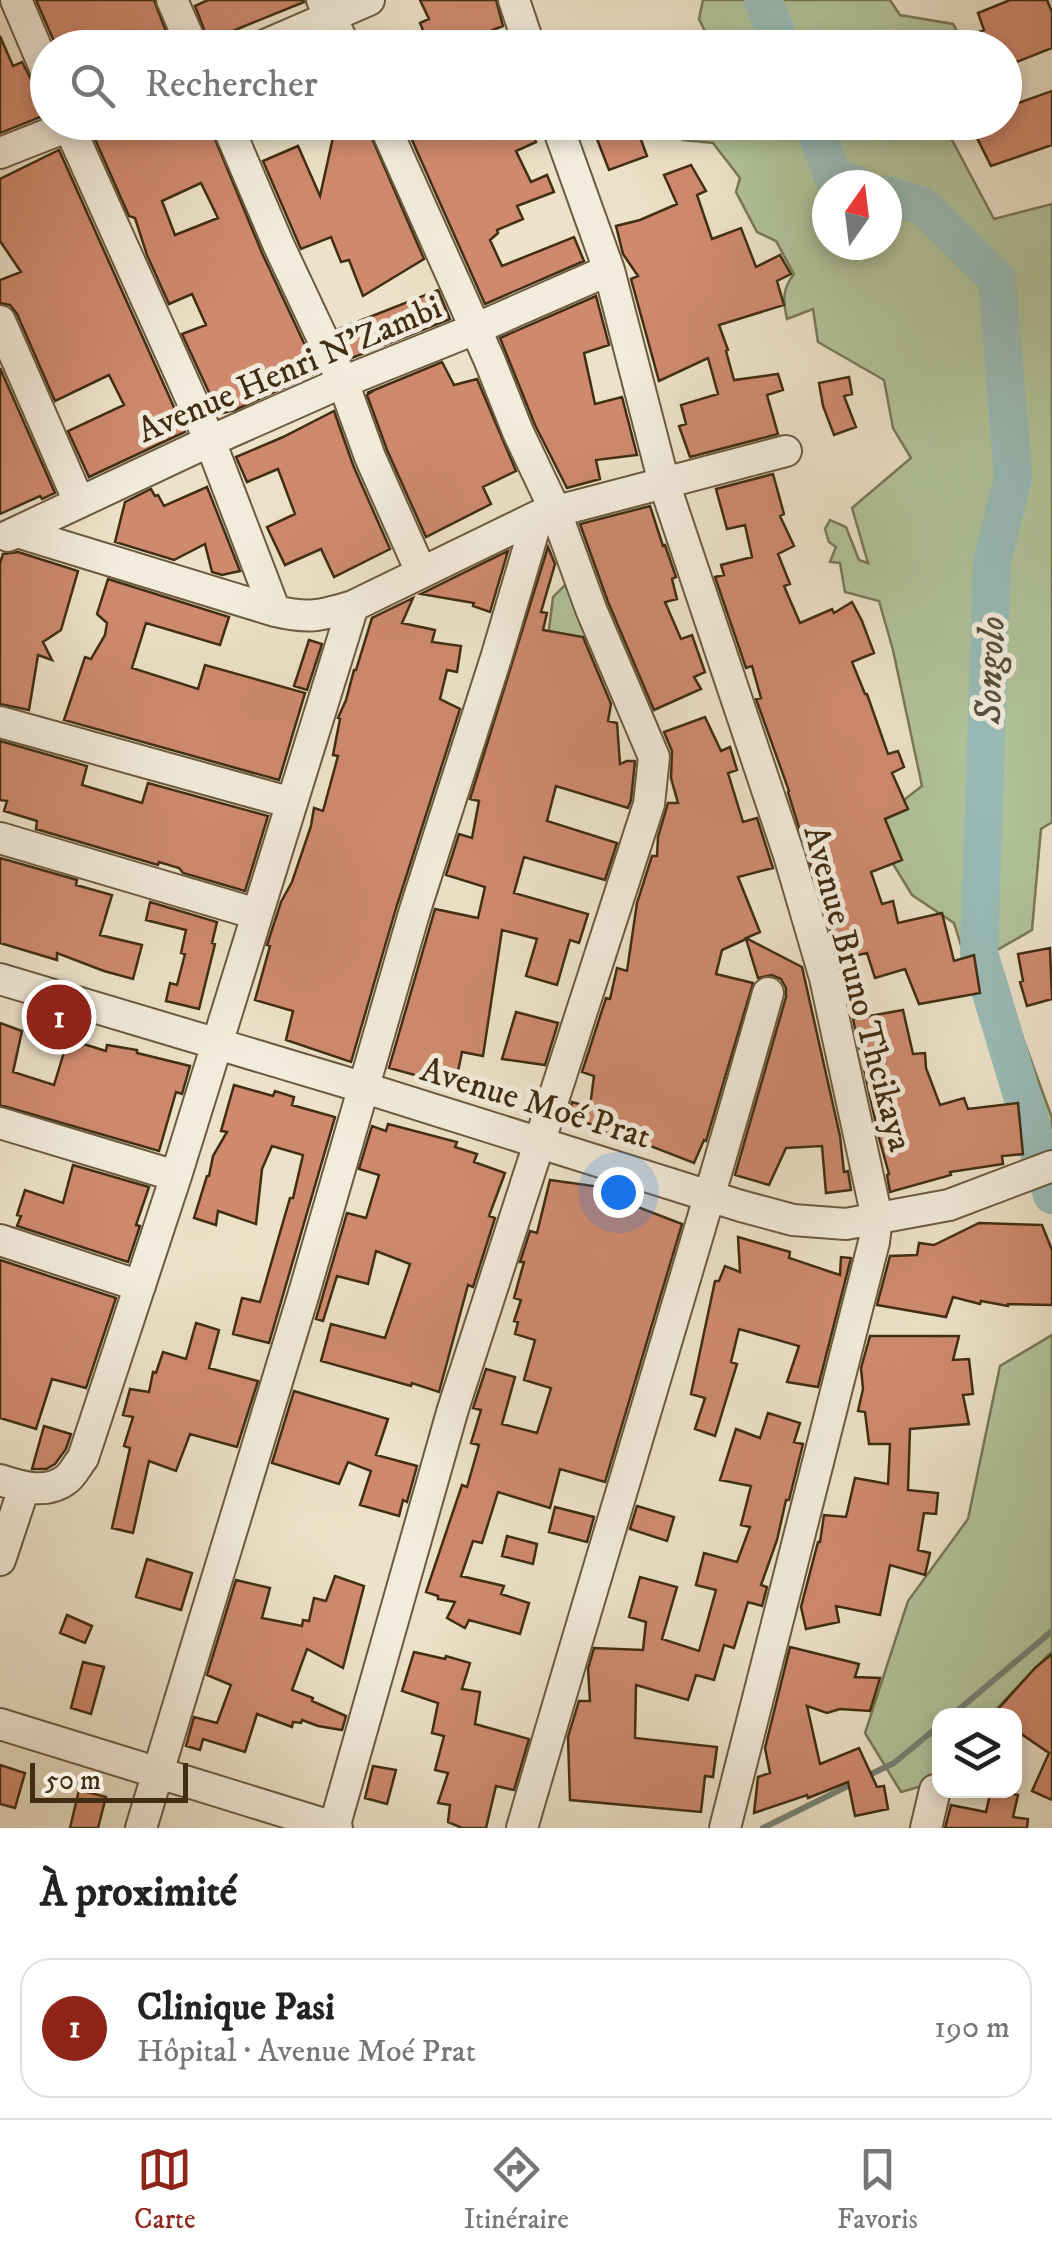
<!DOCTYPE html>
<html lang="fr">
<head>
<meta charset="utf-8">
<style>
  body { margin:0; font-family:"IM FELL DW Pica",serif; background:#f6f6f6; color:#222 }
  .controls { position:absolute; right:30px; bottom:30px; display:grid; overflow:hidden; border-radius:20px; box-shadow:0 5px 15px #0003 }
  .controls button { width:90px; height:90px; display:grid; place-items:center; padding:0; border:0; border-bottom:2px solid #e0e0e0; background:#fff; color:#222; font:50px sans-serif }
  .compass { position:absolute; left:812px; top:170px; width:90px; height:90px; border-radius:50%; background:#fff; box-shadow:0 5px 15px #0003; rotate:14deg }
  .scale { position:absolute; left:30px; bottom:25px; width:158px; box-sizing:border-box; padding-left:10px; border:5px solid #412d12; border-top:0; font-size:28px; line-height:35px; white-space:nowrap; color:#412d12; -webkit-text-stroke:8px #f3ecdc; paint-order:stroke }
  .you { position:absolute; left:618px; top:1192px; width:35px; height:35px; margin:-25px; border:8px solid #fff; border-radius:50%; background:#1a73e8; box-shadow:0 0 0 15px #1a73e833 }
  .badge { display:grid; place-items:center; width:65px; height:65px; border-radius:50%; background:#8f2418; color:#fff; font-size:32px; font-weight:700 }
  .pin { position:absolute; translate:-50% -50%; border:5px solid #fff; box-shadow:0 2px 10px #0006 }
  .list { margin:0; padding:0; list-style:none }
  h2 { display:flex; justify-content:space-between; align-items:center; height:130px; margin:0; padding:0 40px; font-size:42px }
  h2 small { font-size:32px; font-weight:400; color:#767676 }
  .list li { display:grid; grid-template-columns:65px 1fr auto; gap:30px; align-items:center; box-sizing:border-box; height:140px; margin:0 20px 20px; padding:0 20px; border:2px solid #e0e0e0; border-radius:30px }
  .list b { display:block; font-size:38px; white-space:nowrap }
  .list p { margin:0; font-size:32px; white-space:nowrap; color:#767676 }
  .list em { font-size:32px; font-style:normal; color:#767676 }
  .icon { flex:none; width:55px; height:55px; fill:none; stroke:currentColor; stroke-width:2; stroke-linecap:round; stroke-linejoin:round }
  .map { position:relative; flex:none; width:1052px; height:1828px; overflow:hidden }
  .search { position:absolute; background:#fff; box-shadow:0 5px 15px #0003; left:30px; right:30px; top:30px; height:110px; display:flex; align-items:center; gap:25px; box-sizing:border-box; padding:0 35px; border-radius:55px; color:#767676; font-size:38px }
  .sheet { height:290px; background:#fff }
  nav { display:flex; justify-content:space-around; align-items:center; box-sizing:border-box; height:140px; border-top:2px solid #e0e0e0; background:#fff; font-size:28px; color:#767676 }
  nav a { display:grid; justify-items:center; gap:5px }
  nav .on { color:#8f2418 }
  .map>svg:first-child { display:block }
  .green { fill:#b2c49b; stroke:#7a7856; stroke-width:2.5; fill-rule:evenodd }
  .lines { fill:none; stroke-linecap:round; stroke-linejoin:round }
  .stream { stroke:#768376; stroke-width:6 }
  .river { stroke:#99bdb9; stroke-width:38 }
  .building { fill:#cf8a6e; stroke:#412d12; stroke-width:2.5; fill-rule:evenodd }
  .minor-casing { stroke:#6c5a40; stroke-width:34 }
  .minor { stroke:#f3ecdc; stroke-width:30 }
  .labels { text-anchor:middle; stroke-width:10; stroke-linejoin:round; paint-order:stroke }
  .street-label { font-size:35px; fill:#412d12; stroke:#f3ecdc }
  .water-label { font-size:38px; font-style:italic; fill:#57513c; stroke:#f3ecdc }
</style>
</head>
<body>
<div class="map">
<svg width="1052" height="1828" viewBox="0 0 1052 1828">
  <rect width="100%" height="100%" fill="#ece2c9"/>
  <filter id="stains"><feTurbulence type="fractalNoise" baseFrequency=".002" numOctaves="4"/><feColorMatrix values="0 0 0 0 .2 0 0 0 0 .09 0 0 0 0 .02 0 0 0 .5 -.17"/></filter>
  <radialGradient id="worn" r=".72"><stop offset=".6" stop-color="#630" stop-opacity="0"/><stop offset="1" stop-color="#630" stop-opacity=".3"/></radialGradient>
  <!-- green -->
  <path class="green" d="M703,0H890L900,15L953,24L966,47H713L699,19Z
    M734,122L943,123L994,219L1052,204V822L1041,829L1032,930L992,953L1052,1118V1137L1023,1142L954,923L912,895L870,826L922,786L893,650L879,601L845,592L840,563L830,562L836,547L829,542L825,529L830,520L846,527L859,560L868,563L852,508L911,458L893,428L884,380L818,342L813,309L787,319C783,301 782,289 794,274L776,241L757,232L736,192L740,178L713,143L683,140L669,133L664,123ZM827,185H887V245H827Z
    M574,576L595,641L548,637L553,597Z
    M1052,1335V1651L996,1709L1001,1715L940,1716L939,1781L901,1792L865,1733L908,1601L968,1519L1000,1366Z"/>
  <g class="lines">
    <!-- stream -->
    <path class="stream" d="M951,1716L1052,1631
      M867,1776L894,1763L940,1725
      M763,1828L856,1782"/>
    <!-- river -->
    <path class="river" d="M763,0L782,48
      M812,122L834,178L857,185
      M887,195L923,206L997,279L1013,477L992,562L979,953L1052,1195"/>
  </g>
  <!-- building -->
  <path class="building" d="M36,0H154L172,47L57,48Z
    M208,0H303L304,2L230,32L239,48H211L195,6Z
    M420,0H496L503,26L463,42L464,48H430L420,23L429,19Z
    M1010,0H1047L1052,12V48L1004,67V48H978L974,34L984,30L978,13Z
    M0,36L13,66L22,62L36,89L48,94V114L0,133Z
    M1052,91V145L991,166L969,122H1004V108Z
    M129,122H208L262,253L317,371L312,375L235,410L219,414L182,334L206,325L192,294L169,304L147,255L135,218L129,216L94,137ZM201,183L218,218L175,235L162,201Z
    M329,122H365L424,259L363,296L349,260L341,262L331,237L301,249L263,161L298,146L320,196L334,133Z
    M404,122H527L536,142L516,151L531,182L547,175L554,192L517,206L523,219L497,230L498,233L490,240L502,266L574,237L584,261L485,304Z
    M636,126L647,156L609,170L597,139Z
    M59,150L185,432L89,477L68,431L124,405L109,375L55,401L17,314L10,305L0,303V280L21,272L0,241V179Z
    M691,165L706,191L697,195L712,239L741,228L756,267L780,255L791,274L777,281L784,305L719,325L728,350L726,351L734,380L778,374L783,390L767,395L778,434L690,457L679,426L686,424L681,405L718,394L708,358L659,381L631,279L638,276L623,254L616,226L640,220L677,204L664,175Z
    M438,290L450,319L352,358L339,329Z
    M596,296L609,345L584,353L595,404L622,397L637,455L596,460L600,479L567,488L535,425L500,338Z
    M442,362L454,385L477,379L516,471L483,487L491,504L426,537L387,450L367,395L370,393H367Z
    M0,368L55,493L42,499L40,496L0,514Z
    M849,377L852,394L844,396L856,427L834,435L823,406L819,383Z
    M334,411L353,465L390,549L334,577L321,549L285,565L267,527L295,514L278,469L247,482L236,457L283,437Z
    M773,474L784,514L780,516L794,546L778,554L790,584L784,586L800,623L832,609L834,613L852,602L862,621L874,653L852,662L865,694H867L888,754L898,751L904,767L892,773L908,809L885,819L902,860L871,872L882,904L893,901L898,923L942,913L954,961L974,955L980,993L919,1004L905,969L875,978L867,953L845,958L831,932L788,792L789,791L756,699L761,698L752,666L746,668L715,577L724,575L721,565L752,557L745,525L727,529L716,489Z
    M207,487L240,571L222,575L212,572L205,544L174,560L115,542L125,502L151,489L155,496L158,495L164,506Z
    M650,506L663,546L665,545L676,577L672,579L677,599L665,602L681,639L692,635L705,672L694,677L701,689L654,710L608,602L580,524Z
    M548,547L555,564L541,612L547,613L543,630L583,637L611,704L608,721L617,723L620,764L627,761H635L631,800L628,808L556,786L547,821L617,843L605,880L524,857L514,893L588,914L579,943L570,940L557,985L526,976L537,939L502,930L483,1056L462,1052L455,1086L389,1068L435,909L478,918L485,887L446,875L459,834L472,838L479,801L470,799Z
    M508,551L490,612L473,606L474,603L421,594Z
    M18,552L78,571L61,630L43,642L52,660L38,655L29,710L0,704V563L3,554Z
    M108,579L229,617L220,645L146,623L132,668L198,689L205,665L305,693L279,780L64,720L85,657L91,659L105,635L107,623L97,614Z
    M413,598L402,623L435,630L432,642L461,646L457,672L447,670L440,699L460,709L397,905L351,1062L286,1040L293,1011L255,1000L270,946L267,945L281,902L292,882L311,826L314,808L323,811L338,756L333,755L340,719L338,718L346,700L354,670H356L372,618Z
    M309,640L322,644L307,690L294,686Z
    M705,717L721,751L730,747L737,770L728,773L743,822L757,818L773,868L738,877L760,932L746,938L802,967L840,1136L844,1172L848,1171L851,1190L826,1193L822,1146L786,1148L769,1185L735,1175L786,997V988L781,979L772,975L758,978L746,939L722,950L716,974L753,983L706,1141L704,1140L694,1163L645,1144L619,1122L612,1136L590,1124L568,1119L572,1102L590,1107L594,1076L582,1072L606,998L610,999L617,968L627,971L637,903L652,856H657L658,837L668,803H678L671,778L672,751L664,732Z
    M0,741L87,766L82,785L142,803L148,783L268,816L245,891L183,873L179,868L159,862L158,865L36,829L37,821L4,811L7,801L0,800Z
    M0,858L77,880L76,885L112,895L100,935L142,945L133,979L104,971L57,953V960L0,943Z
    M150,902L217,922L212,943L215,944L199,1009L166,1001L170,983L177,985L185,954L181,953L186,930L146,920Z
    M1050,948L1052,999L1027,1006L1020,982L1023,981L1018,954Z
    M903,1010L913,1054L925,1053L926,1068L940,1105L964,1098L968,1109L1018,1103L1023,1154L1002,1156L1003,1164L950,1172L951,1175L890,1192L887,1175L889,1174L879,1138L853,1019Z
    M516,1012L558,1023L545,1065L502,1059Z
    M0,1023L22,1031L13,1072L54,1085L68,1039L106,1051L107,1045L137,1050V1053L190,1066L182,1094L176,1092L159,1151L0,1105Z
    M234,1085L273,1096L275,1091L294,1097L292,1105L335,1117L269,1343L233,1334L242,1298L260,1302L290,1198H293L303,1155L272,1146L262,1169L256,1224L218,1211L216,1225L194,1218L207,1176H209L213,1156L227,1132L221,1131Z
    M388,1124L457,1142L455,1147L477,1154L474,1162L505,1173L489,1216L495,1218L473,1287L468,1285L439,1392L412,1383L411,1386L321,1361L331,1324L385,1338L410,1264L376,1251L368,1284L337,1276L323,1321L316,1319L347,1213L366,1218L379,1175L359,1169L372,1126L386,1131Z
    M73,1165L149,1187L136,1225L140,1226L128,1262L17,1226L21,1216L17,1215L25,1190L63,1203Z
    M550,1180L615,1189L614,1198L682,1224L605,1482L560,1469L550,1508L498,1492L482,1543L473,1541L461,1576L504,1586L501,1594L529,1603L520,1634L469,1620L465,1628L447,1618L455,1602L438,1599V1596L426,1592L462,1485L467,1487L479,1445L471,1443L481,1410L473,1408L486,1369L515,1377L502,1424L537,1433L551,1388L524,1380L535,1340L515,1334L518,1322L514,1321L521,1300L514,1298L524,1262H520L530,1231L537,1233Z
    M979,1223L1042,1225L1052,1250V1305L1008,1304V1306L981,1301L980,1304L953,1297L946,1317L877,1305L890,1256L917,1255L919,1243L934,1245Z
    M738,1237L790,1252L789,1258L840,1275L841,1257L851,1258L818,1387L787,1382L799,1346L739,1329L731,1362L737,1364L715,1436L695,1429L705,1398L691,1394L715,1281H719L725,1266L740,1272Z
    M0,1260L116,1298L86,1388L52,1379L36,1429L0,1418Z
    M196,1323L219,1330L209,1368L258,1381L237,1447L190,1434L176,1471L149,1461L133,1533L112,1528L130,1448L124,1446L133,1417L123,1415L130,1389L149,1392L153,1372L156,1373L163,1352L186,1359Z
    M870,1336H959L953,1360L969,1359L973,1394L963,1395L969,1424L910,1429L908,1490L938,1493L936,1514L924,1513L918,1550L930,1553L925,1575L890,1565L880,1615L836,1606L839,1622L806,1629L801,1607L818,1542H820L824,1515L846,1517L855,1478L888,1484L890,1444H869L865,1412L858,1411L863,1389L861,1368Z
    M294,1391L388,1419L376,1455L417,1466L407,1502L403,1500L399,1516L360,1505L371,1471L348,1462L339,1484L272,1463Z
    M768,1413L800,1423L794,1442L803,1444L789,1500H786L777,1540L761,1585L767,1587L762,1606L748,1602L734,1648L724,1645L714,1680L696,1675L688,1700L636,1685L635,1738L717,1747L713,1777L705,1776L701,1812L570,1800L568,1737L579,1701H590L588,1669L594,1648L643,1650L646,1622L629,1617L640,1577L677,1587L662,1639L699,1651L716,1590L696,1585L704,1553L737,1562L750,1527L741,1525L751,1486L720,1480L736,1429L760,1438Z
    M44,1426L71,1434L66,1449L55,1464L46,1469H32Z
    M637,1506L674,1517L667,1541L630,1529Z
    M555,1507L594,1517L587,1542L549,1532Z
    M507,1536L537,1544L533,1564L502,1556Z
    M147,1559L192,1573L181,1610L136,1597Z
    M335,1576L364,1586L343,1668L307,1649L292,1690L313,1698L312,1701L346,1716L342,1730L318,1726L302,1720L301,1723L293,1722L292,1727L257,1714L245,1752L203,1739L200,1750L186,1746L194,1717L217,1723L231,1685L207,1675L236,1580L270,1588L262,1618L302,1626L303,1620L309,1621L314,1598L326,1601Z
    M67,1615L92,1626L85,1643L60,1633Z
    M790,1647L859,1664L855,1677L880,1678L870,1711L840,1709L827,1713L807,1706L820,1764L859,1748L877,1787L884,1786L888,1809L855,1816L848,1782L808,1798L807,1795L754,1813L758,1777L770,1773L765,1748Z
    M414,1652L445,1659L446,1656L470,1663L462,1689L480,1692L475,1724L529,1739L514,1790L496,1786L486,1828H462L448,1822L450,1805L438,1803L448,1773L435,1770L444,1736L432,1733L438,1703L402,1691Z
    M1052,1654V1800L1032,1791L1049,1753L1014,1729V1716H992L1035,1668Z
    M83,1662L104,1667L91,1714L71,1708Z
    M0,1765L25,1773L15,1808L0,1804Z
    M373,1766L396,1770L387,1804L365,1798Z
    M79,1790L106,1797L98,1828H70Z
    M991,1790L1018,1795L1013,1817L1028,1819L1027,1828H945L951,1805L986,1812Z"/>
  <g class="lines">
    <defs>
      <path id="minor" d="M16,0L48,75
        M172,0L193,48
        M322,0L346,48
        M514,0L530,48
        M258,48L369,0
        M67,122L210,441L275,611
        M226,122L279,246L343,382L370,457L421,572
        M556,122L609,270L664,483L789,855L825,978L877,1218L874,1242L725,1828
        M0,153L79,122
        M0,321L79,502
        M17,532L275,611C309,619 320,616 353,606L538,516L786,451
        M8,536L210,441L343,382L475,329L609,270
        M0,722L292,803
        M0,838L257,914
        M0,979L365,1088L741,1206L793,1220L846,1224L949,1205L1052,1166
        M0,1123L176,1176
        M0,1240L140,1286
        M0,1480C21,1487 47,1495 67,1479C73,1474 78,1464 83,1458L176,1176L353,606
        M0,1560L24,1488
        M0,1724L337,1828
        M141,1828L304,1293L415,910L496,658L538,516
        M334,1828L453,1409L649,804L654,757L591,609L555,510L518,432L489,359L383,122
        M522,1828C603,1549 689,1273 768,993
        M926,1828L935,1790"/>
    </defs>
    <!-- minor casing -->
    <use href="#minor" class="minor-casing"/>
    <!-- minor -->
    <use href="#minor" class="minor"/>
  </g>
  <g class="labels">
    <!-- street labels -->
    <g class="street-label">
      <text transform="translate(289 368) rotate(-23)" y="12">Avenue Henri N'Zambi</text>
      <text transform="translate(859 988) rotate(75)" y="12">Avenue Bruno Thcikaya</text>
      <text transform="translate(536 1102) rotate(17)" y="12">Avenue Moé Prat</text>
    </g>
    <!-- water labels -->
    <g class="water-label">
      <text transform="translate(989 670) rotate(-88)" y="13">Songolo</text>
    </g>
  </g>
  <rect width="100%" height="100%" filter="url(#stains)"/>
  <rect width="100%" height="100%" fill="url(#worn)"/>
</svg>
<div class="controls">
<button><svg class="icon" aria-label="layers" viewBox="0 0 24 24"><path d="M12 4l9 5-9 5-9-5zM3 14l9 5 9-5"/></svg></button>
</div>
<svg class="compass" viewBox="-18 -18 36 36"><path d="M0-13l5 13h-10z" fill="#e53935"/><path d="M0 13l5-13h-10z" fill="#767676"/></svg>
<div class="scale">50 m</div>
<div class="you"></div>
<div class="pin badge" style="left:59px;top:1017px">1</div>
<div class="search"><svg class="icon" aria-label="search" viewBox="0 0 24 24"><circle cx="10" cy="10" r="6"/><path d="M15 15l6 6"/></svg>Rechercher</div>
</div>
<section class="sheet">
<h2>À proximité<small></small></h2>
<ul class="list">
<li><span class="badge">1</span><div><b>Clinique Pasi</b><p>Hôpital · Avenue Moé Prat</p></div><em>190 m</em></li>
</ul>
</section>
<nav>
<a class="on"><svg class="icon" aria-label="map" viewBox="0 0 24 24"><path d="M3 6l6-2 6 2 6-2v14l-6 2-6-2-6 2zM9 4v14M15 6v14"/></svg>Carte</a>
<a><svg class="icon" aria-label="directions" viewBox="0 0 24 24"><path d="M12 3l9 9-9 9-9-9zM9 14v-3h6M13 9l2 2-2 2"/></svg>Itinéraire</a>
<a><svg class="icon" aria-label="saved" viewBox="0 0 24 24"><path d="M7 4h10v16l-5-4-5 4z"/></svg>Favoris</a>
</nav>
</body>
</html>
